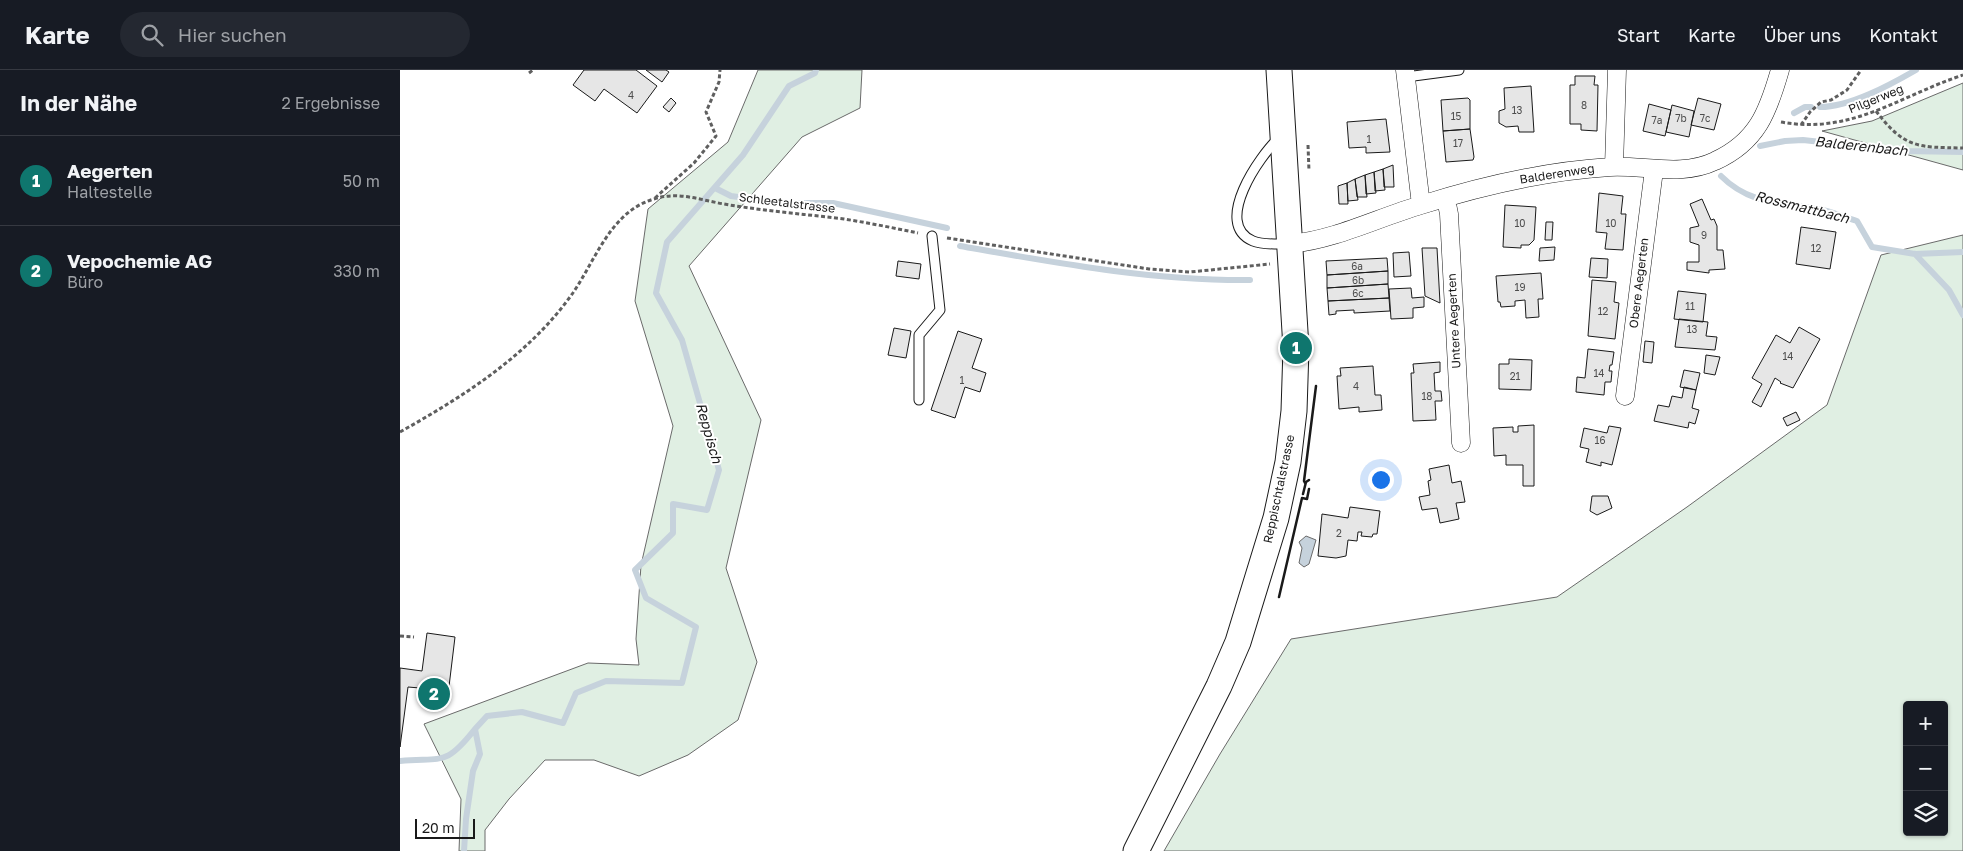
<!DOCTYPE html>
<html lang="de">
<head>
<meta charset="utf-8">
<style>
  body { margin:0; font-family:"Golos Text",sans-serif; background:#242831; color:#f1f3f6 }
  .controls { position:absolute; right:15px; bottom:15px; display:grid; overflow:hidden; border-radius:5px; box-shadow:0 1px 4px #0004 }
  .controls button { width:45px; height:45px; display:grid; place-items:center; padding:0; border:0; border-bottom:1px solid #363941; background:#171b24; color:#f1f3f6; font:25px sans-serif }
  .scale { position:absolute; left:15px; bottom:12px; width:60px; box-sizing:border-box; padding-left:5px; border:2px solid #1a1a1a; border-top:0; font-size:14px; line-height:18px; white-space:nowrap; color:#1a1a1a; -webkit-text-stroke:4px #fff; paint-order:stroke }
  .you { position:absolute; left:980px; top:409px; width:18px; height:18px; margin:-12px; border:4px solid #fff; border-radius:50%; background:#1a73e8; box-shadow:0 0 0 8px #1a73e833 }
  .badge { display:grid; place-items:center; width:32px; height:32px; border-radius:50%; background:#0f766e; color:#fff; font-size:16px; font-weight:700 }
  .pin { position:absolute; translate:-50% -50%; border:2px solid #fff; box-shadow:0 1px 5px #0006 }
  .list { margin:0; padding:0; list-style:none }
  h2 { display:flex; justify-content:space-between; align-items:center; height:65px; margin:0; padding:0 20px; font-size:21px }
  h2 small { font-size:16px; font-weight:400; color:#9ea1a6 }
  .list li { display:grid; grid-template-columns:32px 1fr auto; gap:15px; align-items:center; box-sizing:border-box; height:90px; padding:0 20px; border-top:1px solid #363941 }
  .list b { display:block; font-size:19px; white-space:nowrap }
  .list p { margin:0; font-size:16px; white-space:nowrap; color:#9ea1a6 }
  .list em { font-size:16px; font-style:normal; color:#9ea1a6 }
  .icon { flex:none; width:28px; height:28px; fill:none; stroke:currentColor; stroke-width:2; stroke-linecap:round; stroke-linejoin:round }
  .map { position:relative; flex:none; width:1563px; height:781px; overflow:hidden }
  header { display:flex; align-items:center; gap:30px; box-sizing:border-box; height:70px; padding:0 25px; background:#171b24; border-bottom:1px solid #363941 }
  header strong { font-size:24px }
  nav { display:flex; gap:28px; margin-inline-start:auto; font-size:18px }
  .search { width:350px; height:45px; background:#242831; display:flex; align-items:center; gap:12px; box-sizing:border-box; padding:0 18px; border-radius:28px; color:#9ea1a6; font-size:19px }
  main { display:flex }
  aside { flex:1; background:#171b24 }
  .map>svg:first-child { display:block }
  .green { fill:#e0efe3; stroke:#6a6a6a; fill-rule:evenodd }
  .water { fill:#c6d2dc; stroke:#6a6a6a }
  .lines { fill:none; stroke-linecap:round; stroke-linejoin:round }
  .stream { stroke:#c6d2dc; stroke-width:6 }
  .building { fill:#e6e6e6; stroke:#1a1a1a }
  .service-casing { stroke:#1a1a1a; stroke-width:11 }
  .minor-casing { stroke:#1a1a1a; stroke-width:19 }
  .secondary-casing { stroke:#1a1a1a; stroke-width:27 }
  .path { stroke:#5f5f5f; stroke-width:3; stroke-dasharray:4 2.5; stroke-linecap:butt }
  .service { stroke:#fff; stroke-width:9 }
  .minor { stroke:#fff; stroke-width:18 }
  .secondary { stroke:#fff; stroke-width:25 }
  .wall { stroke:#1a1a1a; stroke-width:2.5 }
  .labels { text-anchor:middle; stroke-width:4; stroke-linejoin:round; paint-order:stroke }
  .number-label { font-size:10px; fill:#4d4d4d }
  .street-label { font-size:12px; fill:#1a1a1a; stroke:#fff }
  .water-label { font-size:14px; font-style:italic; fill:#1a1a1a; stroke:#fff }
</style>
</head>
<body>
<header>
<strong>Karte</strong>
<div class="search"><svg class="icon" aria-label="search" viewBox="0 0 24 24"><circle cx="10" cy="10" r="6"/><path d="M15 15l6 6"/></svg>Hier suchen</div>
<nav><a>Start</a><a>Karte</a><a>Über uns</a><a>Kontakt</a></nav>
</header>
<main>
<aside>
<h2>In der Nähe<small>2 Ergebnisse</small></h2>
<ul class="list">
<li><span class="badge">1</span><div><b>Aegerten</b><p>Haltestelle</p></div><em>50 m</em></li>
<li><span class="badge">2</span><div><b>Vepochemie AG</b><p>Büro</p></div><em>330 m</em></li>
</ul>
</aside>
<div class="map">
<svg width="1563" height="781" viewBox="0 0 1563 781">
  <rect width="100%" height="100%" fill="#fff"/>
  <!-- green -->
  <path class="green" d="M358,0H462L460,38L402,67L289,196L361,350L326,498L357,592L338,650L288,685L239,706L194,690H145L109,729L85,760V781H59L61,729L24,654L188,593L239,595L236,569L241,495L273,356L235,231L248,139L328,72Z
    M1563,13V100L1422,61L1472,51Z
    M1563,165V781H764L820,684L891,569L1157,527L1287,437L1427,335L1481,185ZM1507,635H1544V762H1507Z"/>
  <!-- water -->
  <path class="water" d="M906,466L916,470L909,494L904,497L899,493L902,478L899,472Z"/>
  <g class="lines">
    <!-- stream -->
    <path class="stream" d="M1420,37C1450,37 1490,15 1516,0
      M1394,43L1405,37H1411
      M1360,76L1385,71L1403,70L1503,81L1563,82
      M1321,106C1350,135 1381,132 1419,139C1432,142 1444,147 1457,151L1472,177L1515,184L1563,182
      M315,118L331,126L383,133H433L547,158
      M560,176C657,193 752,211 850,210
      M1515,184L1549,220L1563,245
      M0,691C43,687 45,697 75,659
      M64,781L66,749L73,701L80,684L75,659L87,646L122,642L163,653L176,623L206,611L282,613L296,557L246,528L235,500L273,463V434L307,440L319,400L282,270L256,223L267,172L343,85L389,16L415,3L416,0"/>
  </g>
  <!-- building -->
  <path class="building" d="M184,0H236L257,16L237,43L204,19L195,31L173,15Z
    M246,0H266L269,2L262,12Z
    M1175,6H1195L1194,15H1198L1197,61L1181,60V54H1170V15H1175Z
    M1131,16L1134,62H1119L1118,56L1106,57L1099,53V41L1105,39L1104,18Z
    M271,28L276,33L269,42L263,37Z
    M1068,28L1070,30V59L1043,61L1041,30Z
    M1298,28L1321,34L1314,60L1291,55Z
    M1249,34L1271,40L1265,66L1243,61Z
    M1272,35L1294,41L1289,67L1266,62Z
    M986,49L990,82L966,83V77L949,78L947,52Z
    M1070,59L1074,87L1073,90L1046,92L1043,61Z
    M993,95L994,117H984L983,99Z
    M983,99L985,120L975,121L974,102Z
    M974,102L976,123L966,124L965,105Z
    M965,105L967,127H957L955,109Z
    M955,109L958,130L948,131L947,113Z
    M947,113L948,134H939L938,116Z
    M1199,123L1223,126L1221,144H1226L1223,180L1205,179L1207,163L1196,162Z
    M1302,129L1311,150L1314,149L1317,156V180H1323L1325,199L1309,200V203L1287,200V192H1299V175L1290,172V158L1299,156L1290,134Z
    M1105,135L1136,137L1134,170L1129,175H1121V178L1103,177Z
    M1146,152H1153L1152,170H1145Z
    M1401,157L1436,162L1430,199L1396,194Z
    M1155,177L1154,190L1139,191L1140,178Z
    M1022,178H1037L1040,233L1025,226Z
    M1009,182L1011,206L994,207L993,183Z
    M987,188L988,201L927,205L926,191Z
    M1191,188L1208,189L1207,208L1189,207Z
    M498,191L521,194L519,209L496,206Z
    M988,201V214L927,218V205Z
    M1141,203L1143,229H1138L1139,247L1126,248L1125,230L1115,231V236L1101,237L1100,232H1098L1096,206Z
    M1192,210L1216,212L1214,232L1219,233L1215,269L1188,266Z
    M988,214L989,228L928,231L927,218Z
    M1011,218L1012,228L1024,227V237L1013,238V248L991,249L989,219Z
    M1278,221L1306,224L1303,252L1274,249Z
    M989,228L990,241L954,243V240L936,241V244L929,245L928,231Z
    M1279,249L1308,252L1306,266L1317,267L1315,280L1275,277Z
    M1399,257L1420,269L1393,318L1380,313L1381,312L1375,308L1361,337L1352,332L1362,314L1352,308L1376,265L1390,273Z
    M494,258L511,261L506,288L488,285Z
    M558,261L582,269L572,298L586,303L580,322L565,317L555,348L531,340Z
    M1245,271L1254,272L1252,293L1243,292Z
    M1188,279L1214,282L1212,295H1210L1209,301H1212L1211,312H1205L1204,325L1176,322L1177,307L1185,308Z
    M1306,285L1320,287L1315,305L1304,303Z
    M1109,289L1132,290L1131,320L1099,319V294H1109Z
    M1040,292V302L1034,303L1035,321H1041L1042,331H1035L1036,350L1013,351L1011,303H1014L1013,294Z
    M973,296L975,325H981L982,340L959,342V337L939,339L937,306H941L940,298Z
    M1284,300L1300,303L1296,320L1280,317Z
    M1284,317L1296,320L1292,338L1299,340L1295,354L1289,352L1288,358L1254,351L1258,335L1269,337L1272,326L1282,328Z
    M1396,342L1400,350L1387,356L1383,348Z
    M1134,355V416H1123V395H1106V385L1094,386L1093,358L1113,357V362H1118V356Z
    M1209,356L1221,358L1212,395L1201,392V396L1186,392L1189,379L1180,377L1184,358L1207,363Z
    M1049,395L1052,413L1061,411L1065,432L1056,433L1059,449L1040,453L1037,438L1022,440L1019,427L1030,425L1028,411L1031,410L1029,399Z
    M1192,426H1208L1212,438L1197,445L1190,441Z
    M950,437L980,441L977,464H973L972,467L961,466L962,462H958L957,471L948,470L946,486L936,488L918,486L922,444L948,448Z
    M27,563L55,567L47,633L19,630L20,618L8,617L0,677V598L22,601Z"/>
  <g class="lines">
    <defs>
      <path id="service" d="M1006,7L1059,0
        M879,68C860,85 812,154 853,171C863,175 876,174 888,174
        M519,330V265L540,240L532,166"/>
      <path id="minor" d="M1005,0L1021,135
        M1214,97L1217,0
        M1046,129L1049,144L1061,373
        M891,174C937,169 977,148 1021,135C1081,116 1146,101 1210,97C1244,95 1282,107 1315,91C1357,72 1368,42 1380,0
        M1225,326L1254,100"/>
      <path id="secondary" d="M736,781L819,616L838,572L876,448L888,392L894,341L896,278L879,0"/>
    </defs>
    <!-- service casing -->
    <use href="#service" class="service-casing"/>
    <!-- minor casing -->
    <use href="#minor" class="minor-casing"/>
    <!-- secondary casing -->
    <use href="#secondary" class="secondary-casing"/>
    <!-- path -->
    <path class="path" d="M129,3L133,0
      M1476,41C1505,79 1518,77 1563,78
      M1381,52C1452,65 1499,26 1563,5
      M1401,55L1410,42L1421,32L1431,30L1447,20L1461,0
      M908,75L909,101
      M255,128L294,93L316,66L306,42L319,12L320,0
      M547,168L749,199L790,202L870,194
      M0,362C64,326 126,287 170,227C195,193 209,142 254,129C278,121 300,130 324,134C364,141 404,144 444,149C469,153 494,158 518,163
      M0,566L14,567"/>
    <!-- service -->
    <use href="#service" class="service"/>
    <!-- minor -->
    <use href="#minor" class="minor"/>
    <!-- secondary -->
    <use href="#secondary" class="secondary"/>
    <!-- wall -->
    <path class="wall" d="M905,413L904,411L916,316
      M903,424L906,412L909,410
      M879,527L902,428L907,429L909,419"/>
  </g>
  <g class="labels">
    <!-- number labels -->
    <g class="number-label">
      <text x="231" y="29">4</text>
      <text x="1184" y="39">8</text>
      <text x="1117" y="44">13</text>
      <text x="1056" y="50">15</text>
      <text x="1281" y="52">7b</text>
      <text x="1305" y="52">7c</text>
      <text x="1257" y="54">7a</text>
      <text x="969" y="73">1</text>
      <text x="1058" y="77">17</text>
      <text x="1120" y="157">10</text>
      <text x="1211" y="157">10</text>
      <text x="1304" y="169">9</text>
      <text x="1416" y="182">12</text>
      <text x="957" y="200">6a</text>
      <text x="958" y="214">6b</text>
      <text x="1120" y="221">19</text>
      <text x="958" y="227">6c</text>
      <text x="1290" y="240">11</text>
      <text x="1203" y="245">12</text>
      <text x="1292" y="263">13</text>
      <text x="1388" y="290">14</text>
      <text x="1199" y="307">14</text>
      <text x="1115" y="310">21</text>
      <text x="562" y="314">1</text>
      <text x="956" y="320">4</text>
      <text x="1027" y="330">18</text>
      <text x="1200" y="374">16</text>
      <text x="939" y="467">2</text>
    </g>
    <!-- street labels -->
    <g class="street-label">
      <text transform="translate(1476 29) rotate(-22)" y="4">Pilgerweg</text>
      <text transform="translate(1157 104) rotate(-9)" y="4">Balderenweg</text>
      <text transform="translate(387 133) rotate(7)" y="4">Schleetalstrasse</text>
      <text transform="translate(1239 213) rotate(-83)" y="4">Obere Aegerten</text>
      <text transform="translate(1054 251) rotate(-93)" y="4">Untere Aegerten</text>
      <text transform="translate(879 419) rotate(-78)" y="4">Reppischtalstrasse</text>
    </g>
    <!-- water labels -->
    <g class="water-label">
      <text transform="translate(1461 76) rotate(6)" y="5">Balderenbach</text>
      <text transform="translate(1402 137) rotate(14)" y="5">Rossmattbach</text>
      <text transform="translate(309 363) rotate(74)" y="5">Reppisch</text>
    </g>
  </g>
</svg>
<div class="controls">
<button>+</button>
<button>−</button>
<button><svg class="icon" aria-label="layers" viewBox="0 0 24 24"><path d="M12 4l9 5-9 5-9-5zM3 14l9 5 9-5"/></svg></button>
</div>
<div class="scale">20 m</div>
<div class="you"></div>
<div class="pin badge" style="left:896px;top:278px">1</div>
<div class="pin badge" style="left:34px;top:624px">2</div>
</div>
</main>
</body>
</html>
